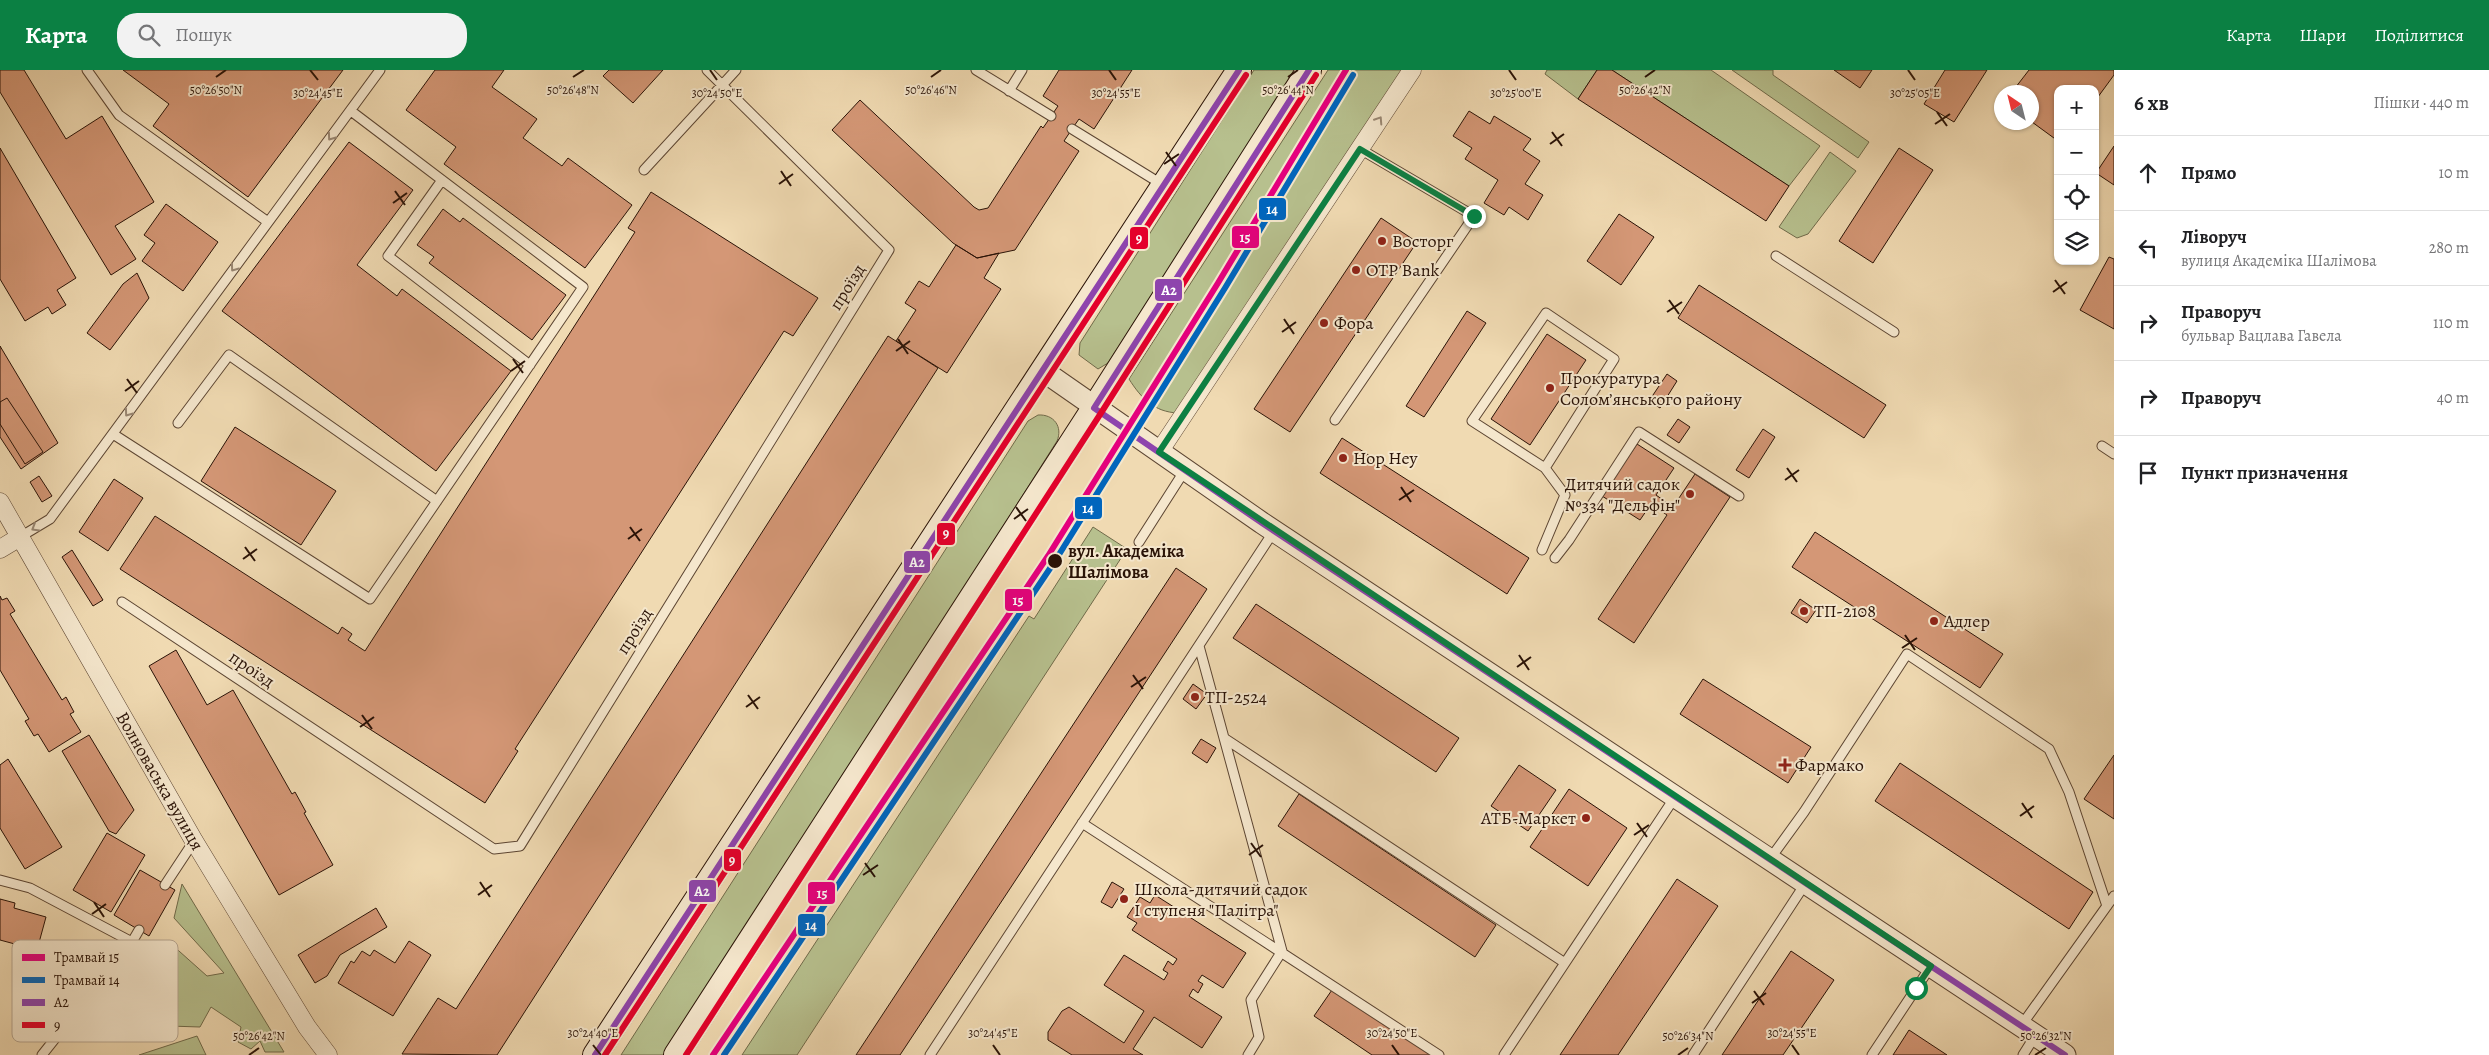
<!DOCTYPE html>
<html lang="uk">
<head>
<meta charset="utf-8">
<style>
  body { margin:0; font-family:Alegreya,serif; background:#f2f2f2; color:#202124 }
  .controls { position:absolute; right:15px; top:15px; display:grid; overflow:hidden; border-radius:10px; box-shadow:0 1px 4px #0004 }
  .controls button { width:45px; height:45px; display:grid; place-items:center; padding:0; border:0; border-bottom:1px solid #e0e0e0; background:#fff; color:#202124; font:25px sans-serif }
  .compass { position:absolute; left:1994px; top:15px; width:45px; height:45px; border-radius:50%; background:#fff; box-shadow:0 1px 4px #0004; rotate:325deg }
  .stop { position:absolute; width:15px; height:15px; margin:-11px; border:4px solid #0b8043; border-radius:50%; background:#fff }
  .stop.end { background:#0b8043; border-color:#fff; box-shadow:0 1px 5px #0008 }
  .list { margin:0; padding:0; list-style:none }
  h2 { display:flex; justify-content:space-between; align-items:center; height:65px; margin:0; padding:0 20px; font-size:21px }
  h2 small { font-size:16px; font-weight:400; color:#757577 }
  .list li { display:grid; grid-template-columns:32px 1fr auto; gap:15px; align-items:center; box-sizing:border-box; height:75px; padding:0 20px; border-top:1px solid #e0e0e0 }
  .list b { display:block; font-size:19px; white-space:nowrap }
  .list p { margin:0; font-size:16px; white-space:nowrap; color:#757577 }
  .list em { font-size:16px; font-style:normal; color:#757577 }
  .icon { flex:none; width:28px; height:28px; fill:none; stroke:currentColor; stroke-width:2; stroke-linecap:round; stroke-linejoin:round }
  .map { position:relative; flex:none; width:2114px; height:985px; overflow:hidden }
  header { display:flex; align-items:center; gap:30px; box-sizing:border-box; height:70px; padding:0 25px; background:#0b8043; color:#fff }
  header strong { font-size:24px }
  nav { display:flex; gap:28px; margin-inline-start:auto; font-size:18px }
  .search { width:350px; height:45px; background:#f2f2f2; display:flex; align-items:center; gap:12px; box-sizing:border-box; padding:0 18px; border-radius:20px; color:#757577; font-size:19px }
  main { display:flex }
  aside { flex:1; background:#fff }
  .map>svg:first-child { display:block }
  .green { fill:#b7c08e; stroke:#706a4a }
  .building { fill:#d49776; stroke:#2a1307 }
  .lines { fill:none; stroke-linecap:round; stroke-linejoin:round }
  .service-casing { stroke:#5c4532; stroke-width:11 }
  .minor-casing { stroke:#5c4532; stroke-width:19 }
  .tertiary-casing { stroke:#5c4532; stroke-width:23 }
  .secondary-casing { stroke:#2a1307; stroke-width:26 }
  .service { stroke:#f5e7cd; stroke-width:9 }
  .minor { stroke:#f5e7cd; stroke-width:18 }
  .tertiary { stroke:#f5e7cd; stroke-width:21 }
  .secondary { stroke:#f5e7cd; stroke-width:24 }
  .bus-1-casing { stroke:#f5e7cd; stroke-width:10 }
  .bus-2-casing { stroke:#f5e7cd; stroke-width:10 }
  .bus-1 { stroke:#8e44ad; stroke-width:6 }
  .bus-2 { stroke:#e4002b; stroke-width:6 }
  .tram-1-casing { stroke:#f5e7cd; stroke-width:10 }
  .tram-2-casing { stroke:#f5e7cd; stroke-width:10 }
  .tram-1 { stroke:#e5007d; stroke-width:6 }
  .tram-2 { stroke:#0065bd; stroke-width:6 }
  .oneway { stroke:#9a8874 }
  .route { stroke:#0b8043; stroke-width:6 }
  .ticks { fill:none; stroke:#2a1307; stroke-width:2 }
  .poi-dot { fill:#8f2418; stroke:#f5e7cd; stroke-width:2 }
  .stop-dot { fill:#2a1307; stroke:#f5e7cd; stroke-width:2 }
  .labels { text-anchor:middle; stroke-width:4; stroke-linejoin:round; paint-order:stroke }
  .poi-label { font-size:18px; fill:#2a1307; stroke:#f5e7cd; text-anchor:start }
  .street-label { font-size:18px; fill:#2a1307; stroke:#f5e7cd }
  .stop-label { font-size:18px; font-weight:bold; fill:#2a1307; stroke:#f5e7cd; text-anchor:start }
  .key { fill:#f5e7cd; stroke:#b8a792; stroke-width:1 }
  .key-label { font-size:14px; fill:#2a1307 }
  .ticks-label { font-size:12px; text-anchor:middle; fill:#2a1307; stroke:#f5e7cd; stroke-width:4; stroke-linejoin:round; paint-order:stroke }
  .line-badge { stroke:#f5e7cd; stroke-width:2 }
  .badge-label { font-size:14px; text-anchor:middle; font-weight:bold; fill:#fff }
</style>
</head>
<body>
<header>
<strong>Карта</strong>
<div class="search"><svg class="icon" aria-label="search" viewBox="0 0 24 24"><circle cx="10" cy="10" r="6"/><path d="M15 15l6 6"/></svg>Пошук</div>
<nav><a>Карта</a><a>Шари</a><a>Поділитися</a></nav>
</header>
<main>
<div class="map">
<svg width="2114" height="985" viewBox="0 0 2114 985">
  <rect width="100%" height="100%" fill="#f0dab2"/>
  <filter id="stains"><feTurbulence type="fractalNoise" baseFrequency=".004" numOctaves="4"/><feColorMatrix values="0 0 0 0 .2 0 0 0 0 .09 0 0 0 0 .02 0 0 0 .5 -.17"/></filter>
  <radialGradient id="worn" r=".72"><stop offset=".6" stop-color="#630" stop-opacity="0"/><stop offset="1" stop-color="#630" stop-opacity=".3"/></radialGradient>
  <!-- green -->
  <path class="green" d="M1254,0H1298L1108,293L1098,299L1079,285L1080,273Z
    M1328,0H1402L1178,343C1154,342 1141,328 1129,309Z
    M1547,0H1597L1578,29L1545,4Z
    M1612,0H1711L1820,76L1789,116Z
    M1732,0H1773V5L1869,72L1858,88Z
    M1830,82L1856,101L1808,164L1797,168L1779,157Z
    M1038,345C1054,344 1063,357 1057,371L669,985H621L1028,351Z
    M1093,457L1127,479L797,985H742L1029,546L1034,549Z
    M182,814L284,982H265L260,971L251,979L238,972L241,957L211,937L200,957L169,956L116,962L140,895L170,873L207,906L224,903L174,848Z
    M197,966L206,985H139Z"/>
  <!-- building -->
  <path class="building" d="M0,0H24L66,69L102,46L154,132L115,156L136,189L111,205L0,22Z
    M123,0H343L248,127L153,56L169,34Z
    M435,0H504L492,17L537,49L523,68L562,96L568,88L632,135L585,198L444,94L456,77L406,40Z
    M609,0H663L633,33L603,6Z
    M1059,0H1132L1094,59L1079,49L1072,59L1064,71L1079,81L1015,180L977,188L953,173L832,60L860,30L974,137L979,140L988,138L1041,56L1043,58L1058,36L1043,26Z
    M1597,0H1612L1789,116L1766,151L1578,29Z
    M1834,0H1872L1860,18Z
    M1945,0H1987L1954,52L1924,34Z
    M2029,0H2114V5L2095,31V19H2058V71L2032,52V22H2012Z
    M1469,41L1490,54L1494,46L1531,69L1523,80L1540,91L1525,114L1543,125L1528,150L1509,137L1504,145L1484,133L1498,110L1465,89L1472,78L1453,66Z
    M349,72L413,120L357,195L397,226L402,219L511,301L436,401L222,241Z
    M2114,76V115L2096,103Z
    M0,78L76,208L57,220L66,235L52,244L48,237L25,251L0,209Z
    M1899,78L1933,100L1873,193L1839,171Z
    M651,122L818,228L793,266L784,261L515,679L518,681L485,733L120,499L155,446L338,564L342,557L352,564L348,570L365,581L635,162L628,158Z
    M166,134L218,172L183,221L142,191L155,173L144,165Z
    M443,139L460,152L463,148L566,225L532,270L429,193L434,187L417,175Z
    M1619,144L1654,167L1621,215L1587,191Z
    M1381,148L1417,172L1290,362L1254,339Z
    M956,175L977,188L999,183L984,208L1001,219L947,303L896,271L916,240L905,233L919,211L929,217Z
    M2109,187L2114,189V259L2080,240Z
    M137,203L149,228L110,280L87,263L123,214Z
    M1699,215L1886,335L1864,368L1678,248Z
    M1467,241L1486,253L1424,347L1406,336Z
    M1547,264L1586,290L1530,375L1491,349Z
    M888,266L938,298L497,985L402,984L438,928L456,939Z
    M0,276L58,373L21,399L0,367Z
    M1667,304L1677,311L1660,338L1649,331Z
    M7,328L43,382L25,394L0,354V332Z
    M1678,349L1690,357L1679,373L1667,365Z
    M235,357L336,421L301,475L201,411Z
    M1763,359L1775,367L1749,408L1736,400Z
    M1342,368L1529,488L1507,524L1320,403Z
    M1637,374L1674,398L1656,425L1673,437L1695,404L1730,427L1634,573L1598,549L1667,445L1651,434L1640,450L1602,426Z
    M39,406L52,426L42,432L30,412Z
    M114,409L143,428L108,481L79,462Z
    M1815,462L2003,584L1980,618L1792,497Z
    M72,480L103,530L93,536L62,487Z
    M1176,498L1207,519L1019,805L900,985H856Z
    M0,526L2,530L7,528L15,541L10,544L62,630L66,627L74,642L70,644L81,662L49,682L38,664L34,666L25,651L29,649L0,600Z
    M1800,529L1816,540L1807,553L1791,543Z
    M1256,534L1459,668L1436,702L1233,568Z
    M176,580L207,635L233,620L292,724L295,722L306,742L304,743L333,795L279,825L149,596Z
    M1703,609L1811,677L1788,713L1680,644Z
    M1193,614L1207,624L1196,639L1183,629Z
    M89,665L134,740L116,764L109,761L62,681Z
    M1201,669L1216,678L1207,693L1192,683Z
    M2114,685V749L2084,729Z
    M8,689L62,777L25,799L0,758V695Z
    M1900,693L2093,822L2069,859L1875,731Z
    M1519,695L1556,720L1528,761L1491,736Z
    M1569,719L1627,758L1588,816L1530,777Z
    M1299,724L1496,855L1475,887L1278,756Z
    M107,763L145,785L111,842L73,820Z
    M140,800L175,820L149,866L114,845Z
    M1677,809L1718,836L1618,985H1560Z
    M1112,812L1124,819L1112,838L1101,832Z
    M1155,825L1246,883L1223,918L1202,905L1198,911L1203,914L1198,923L1193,919L1189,926L1222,947L1202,978L1154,947L1133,979L1143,985H1072L1048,970V962L1062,941L1069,937L1124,973L1144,941L1104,915L1124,885L1164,910L1168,903L1163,900L1168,891L1173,895L1177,889L1132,860L1137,853L1127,847L1140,827L1150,833Z
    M0,829L15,833L14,838L46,847L37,880L0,870Z
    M376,838L387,857L340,885L327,906L315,913L298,885Z
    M409,871L431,885L393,946L338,913L351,891L354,893L362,881L370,886L374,880L395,893Z
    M1791,881L1834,910L1783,985H1722Z
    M1334,917L1436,985H1372L1314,946Z
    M1909,960L1947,985H1893Z"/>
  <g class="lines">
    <defs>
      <path id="service" d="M87,0L119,45L268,152
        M976,0L1051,46
        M1009,21L1022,0
        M1072,59L1163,115
        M644,100L736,0
        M442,110L388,186L530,295
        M1776,186L1894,262
        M1335,350L1474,146L1360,79
        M178,353L229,285L437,431
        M113,364L370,529L583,217L351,41
        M2102,376L2114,384
        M20,467L50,449L380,0
        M1139,472L1185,400
        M1542,480L1565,425L1545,398L1472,351L1546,243L1614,289L1545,398
        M1555,488L1569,470L1639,362L1739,426
        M122,532L494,779L520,776L889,180L707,0
        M1199,576L1282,881L1251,930L1259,967L1248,985
        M1224,668L1565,893
        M1082,753L1439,985
        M1770,789L1804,742L1907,584L2049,679L2069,722L2107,836
        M0,810L30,818L132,872L139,860
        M165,815L194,771
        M2021,956L2114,826
        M42,985L132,872
        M930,985L1274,461
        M1504,985L1675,727
        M1693,985L1805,814
        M1872,985L1931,896
        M2023,985L2035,966"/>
      <path id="minor" d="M1159,382L1412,0
        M0,432L194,771L307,957L328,985
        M0,479L20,467"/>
      <path id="tertiary" d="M1042,300L1262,453L2065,985"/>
      <path id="secondary" d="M595,985L1239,0
        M676,985L1094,338L1309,0"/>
    </defs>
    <!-- service casing -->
    <use href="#service" class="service-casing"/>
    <!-- minor casing -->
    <use href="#minor" class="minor-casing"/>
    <!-- tertiary casing -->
    <use href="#tertiary" class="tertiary-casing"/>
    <!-- secondary casing -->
    <use href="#secondary" class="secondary-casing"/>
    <!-- service -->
    <use href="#service" class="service"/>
    <!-- minor -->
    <use href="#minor" class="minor"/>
    <!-- tertiary -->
    <use href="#tertiary" class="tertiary"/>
    <!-- secondary -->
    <use href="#secondary" class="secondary"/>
    <defs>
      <path id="bus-1" d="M1309,0L1094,338L1262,453L2065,985
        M595,985L1239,0"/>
      <path id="bus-2" d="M605,985L1246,5
        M686,985L1101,343L1316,5"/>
    </defs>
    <!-- bus-1 casing -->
    <use href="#bus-1" class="bus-1-casing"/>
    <!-- bus-2 casing -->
    <use href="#bus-2" class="bus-2-casing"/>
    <!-- bus-1 -->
    <use href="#bus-1" class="bus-1"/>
    <!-- bus-2 -->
    <use href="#bus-2" class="bus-2"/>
    <defs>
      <path id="tram-1" d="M713,985L1048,486L1218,213L1346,0"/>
      <path id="tram-2" d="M724,985L1055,491L1225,218L1353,5"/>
    </defs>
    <!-- tram-1 casing -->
    <use href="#tram-1" class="tram-1-casing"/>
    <!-- tram-2 casing -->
    <use href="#tram-2" class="tram-2-casing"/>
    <!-- tram-1 -->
    <use href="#tram-1" class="tram-1"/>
    <!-- tram-2 -->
    <use href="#tram-2" class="tram-2"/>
  </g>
  <!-- one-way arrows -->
  <defs><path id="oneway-chevron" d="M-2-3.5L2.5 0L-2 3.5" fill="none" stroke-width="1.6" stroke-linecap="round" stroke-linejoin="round" transform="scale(1.25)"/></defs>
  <g class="oneway">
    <use href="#oneway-chevron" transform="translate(1379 50) rotate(-57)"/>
    <use href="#oneway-chevron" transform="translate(331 67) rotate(126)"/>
    <use href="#oneway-chevron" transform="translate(234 198) rotate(126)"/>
    <use href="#oneway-chevron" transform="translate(128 343) rotate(126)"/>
    <use href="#oneway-chevron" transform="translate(35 458) rotate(149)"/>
  </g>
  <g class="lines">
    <!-- route -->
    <path class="route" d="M1474,146L1360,79L1159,382L1931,896L1916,918"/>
  </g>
  <!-- ticks -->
  <path class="ticks" d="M310,0L318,10M710,0L717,10M1109,0L1116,10M1509,0L1516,10M1908,0L1915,10M216,7L226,0M573,7L584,0M931,7L941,0M1288,7L1298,0M1645,7L1655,0M1937,42L1947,56M1935,54L1950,44M1552,62L1562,76M1550,74L1564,64M1166,82L1176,96M1164,94L1179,84M781,101L791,116M779,114L793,104M395,121L405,135M393,133L407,123M2055,210L2065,224M2053,222L2067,212M1669,230L1679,244M1667,242L1682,232M1284,249L1294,264M1282,262L1296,252M898,269L908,284M896,281L910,271M513,289L523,303M511,301L525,291M127,309L137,323M125,321L139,311M1787,398L1797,412M1785,410L1799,400M1401,417L1411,432M1399,430L1414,420M1016,437L1026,451M1014,449L1028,439M630,457L640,471M628,469L642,459M245,477L255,491M243,489L257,479M1905,565L1915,580M1902,578L1917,568M1519,585L1529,600M1517,597L1531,587M1133,605L1143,619M1131,617L1146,607M748,625L758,639M746,637L760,627M362,645L372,659M360,657L374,647M2022,733L2032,748M2020,746L2034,736M1637,753L1647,767M1634,765L1649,755M1251,773L1261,787M1249,785L1263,775M865,793L875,807M863,805L878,795M480,812L490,827M478,825L492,815M94,832L104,847M92,844L106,834M1754,921L1764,935M1752,933L1766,923M593,975L601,985M993,975L1000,985M1392,975L1399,985M1792,975L1799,985M249,985L259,978M1678,985L1688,978M2035,985L2046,978"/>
  <!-- markers -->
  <g class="poi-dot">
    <circle cx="1382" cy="171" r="5"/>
    <circle cx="1356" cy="200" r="5"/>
    <circle cx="1324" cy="253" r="5"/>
    <circle cx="1550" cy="318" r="5"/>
    <circle cx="1343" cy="388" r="5"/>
    <circle cx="1690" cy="424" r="5"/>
    <circle cx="1804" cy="541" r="5"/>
    <circle cx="1934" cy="551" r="5"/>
    <circle cx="1195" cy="627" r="5"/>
    <path d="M1782.5 687.5h5v5h5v5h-5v5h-5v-5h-5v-5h5z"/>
    <circle cx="1586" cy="748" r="5"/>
    <circle cx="1124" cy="829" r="5"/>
  </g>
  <circle class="stop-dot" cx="1055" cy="491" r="8"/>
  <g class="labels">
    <!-- poi labels -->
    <g class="poi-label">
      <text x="1392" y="177">Восторг</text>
      <text x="1366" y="206">OTP Bank</text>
      <text x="1334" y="259">Фора</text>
      <text x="1560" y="314">Прокуратура<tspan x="1560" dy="21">Солом’янського району</tspan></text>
      <text x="1353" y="394">Hop Hey</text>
      <text x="1680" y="420" text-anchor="end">Дитячий садок<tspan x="1680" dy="21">№334 "Дельфін"</tspan></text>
      <text x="1814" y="547">ТП-2108</text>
      <text x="1944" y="557">Адлер</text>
      <text x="1205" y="633">ТП-2524</text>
      <text x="1795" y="701">Фармако</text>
      <text x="1576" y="754" text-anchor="end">АТБ-Маркет</text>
      <text x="1134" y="825">Школа-дитячий садок<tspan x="1134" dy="21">І ступеня "Палітра"</tspan></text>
    </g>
    <!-- street labels -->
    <g class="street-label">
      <text transform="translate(847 217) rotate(-58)" y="6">проїзд</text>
      <text transform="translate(634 561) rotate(-58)" y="6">проїзд</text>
      <text transform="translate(252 599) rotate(34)" y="6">проїзд</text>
      <text transform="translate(160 711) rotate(60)" y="6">Волноваська вулиця</text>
    </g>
    <!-- stop labels -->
    <g class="stop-label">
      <text x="1068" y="487">вул. Академіка<tspan x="1068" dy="21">Шалімова</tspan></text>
    </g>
  </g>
  <!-- legend -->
  <rect x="12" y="870" width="166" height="102" rx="8" class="key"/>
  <rect x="22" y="884" width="23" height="7" fill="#e5007d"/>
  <rect x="22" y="907" width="23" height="6" fill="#0065bd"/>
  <rect x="22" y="929" width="23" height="7" fill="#8e44ad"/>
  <rect x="22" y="952" width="23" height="6" fill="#e4002b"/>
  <g class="key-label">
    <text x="54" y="892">Трамвай 15</text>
    <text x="54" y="915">Трамвай 14</text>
    <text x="54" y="937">А2</text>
    <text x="54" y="960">9</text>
  </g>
  <g class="ticks-label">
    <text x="216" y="24">50°26'50"N</text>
    <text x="573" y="24">50°26'48"N</text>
    <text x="1288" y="24">50°26'44"N</text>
    <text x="931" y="24">50°26'46"N</text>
    <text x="1645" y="24">50°26'42"N</text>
    <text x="1915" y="27">30°25'05"E</text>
    <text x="318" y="27">30°24'45"E</text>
    <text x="717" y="27">30°24'50"E</text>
    <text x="1116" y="27">30°24'55"E</text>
    <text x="1516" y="27">30°25'00"E</text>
    <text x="593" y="967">30°24'40"E</text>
    <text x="993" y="967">30°24'45"E</text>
    <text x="1392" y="967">30°24'50"E</text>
    <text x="1792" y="967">30°24'55"E</text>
    <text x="259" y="970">50°26'42"N</text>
    <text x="1688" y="970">50°26'34"N</text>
    <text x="2046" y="970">50°26'32"N</text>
  </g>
  <g class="line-badge">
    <rect x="1258" y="127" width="29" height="24" rx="5" fill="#0065bd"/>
    <rect x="1231" y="155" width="29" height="24" rx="5" fill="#e5007d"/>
    <rect x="1129" y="156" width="20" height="24" rx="5" fill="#e4002b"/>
    <rect x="1154" y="208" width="29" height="24" rx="5" fill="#8e44ad"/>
    <rect x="1074" y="426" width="29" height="24" rx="5" fill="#0065bd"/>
    <rect x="936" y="452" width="20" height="24" rx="5" fill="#e4002b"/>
    <rect x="903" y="480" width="28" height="24" rx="5" fill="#8e44ad"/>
    <rect x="1004" y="518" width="29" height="24" rx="5" fill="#e5007d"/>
    <rect x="723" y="778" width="19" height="24" rx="5" fill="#e4002b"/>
    <rect x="688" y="809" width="29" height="24" rx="5" fill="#8e44ad"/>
    <rect x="807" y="811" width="29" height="24" rx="5" fill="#e5007d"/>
    <rect x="797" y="843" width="29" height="24" rx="5" fill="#0065bd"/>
  </g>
  <g class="badge-label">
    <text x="1272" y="144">14</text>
    <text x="1245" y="172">15</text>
    <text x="1139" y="173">9</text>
    <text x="1169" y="225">А2</text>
    <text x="1088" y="443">14</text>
    <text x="946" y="468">9</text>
    <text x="917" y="497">А2</text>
    <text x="1018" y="535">15</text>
    <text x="732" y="795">9</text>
    <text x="702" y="826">А2</text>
    <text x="822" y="828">15</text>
    <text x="811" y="860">14</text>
  </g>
  <rect width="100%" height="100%" filter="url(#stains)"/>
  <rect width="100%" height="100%" fill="url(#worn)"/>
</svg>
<div class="controls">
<button>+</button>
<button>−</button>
<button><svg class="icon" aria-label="locate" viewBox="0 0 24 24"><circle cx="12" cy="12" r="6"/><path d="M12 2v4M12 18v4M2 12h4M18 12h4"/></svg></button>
<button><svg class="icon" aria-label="layers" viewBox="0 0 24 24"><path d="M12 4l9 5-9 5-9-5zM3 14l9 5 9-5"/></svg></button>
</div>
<svg class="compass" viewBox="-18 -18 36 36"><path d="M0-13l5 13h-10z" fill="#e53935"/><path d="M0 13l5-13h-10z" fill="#757577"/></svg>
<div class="stop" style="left:1916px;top:918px"></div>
<div class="stop end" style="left:1474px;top:146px"></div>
</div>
<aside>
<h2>6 хв<small>Пішки · 440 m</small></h2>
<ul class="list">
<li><svg class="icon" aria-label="ahead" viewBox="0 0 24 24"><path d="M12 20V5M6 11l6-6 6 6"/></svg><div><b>Прямо</b></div><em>10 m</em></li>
<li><svg class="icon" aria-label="left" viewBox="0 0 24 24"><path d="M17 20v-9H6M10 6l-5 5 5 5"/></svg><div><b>Ліворуч</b><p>вулиця Академіка Шалімова</p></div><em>280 m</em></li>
<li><svg class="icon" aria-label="right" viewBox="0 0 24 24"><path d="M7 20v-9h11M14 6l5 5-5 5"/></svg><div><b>Праворуч</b><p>бульвар Вацлава Гавела</p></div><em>110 m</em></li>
<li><svg class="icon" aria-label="right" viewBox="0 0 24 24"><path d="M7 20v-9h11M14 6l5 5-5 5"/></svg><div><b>Праворуч</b></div><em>40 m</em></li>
<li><svg class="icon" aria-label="arrive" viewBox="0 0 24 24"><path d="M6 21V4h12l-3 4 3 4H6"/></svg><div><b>Пункт призначення</b></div></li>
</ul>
</aside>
</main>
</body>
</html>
